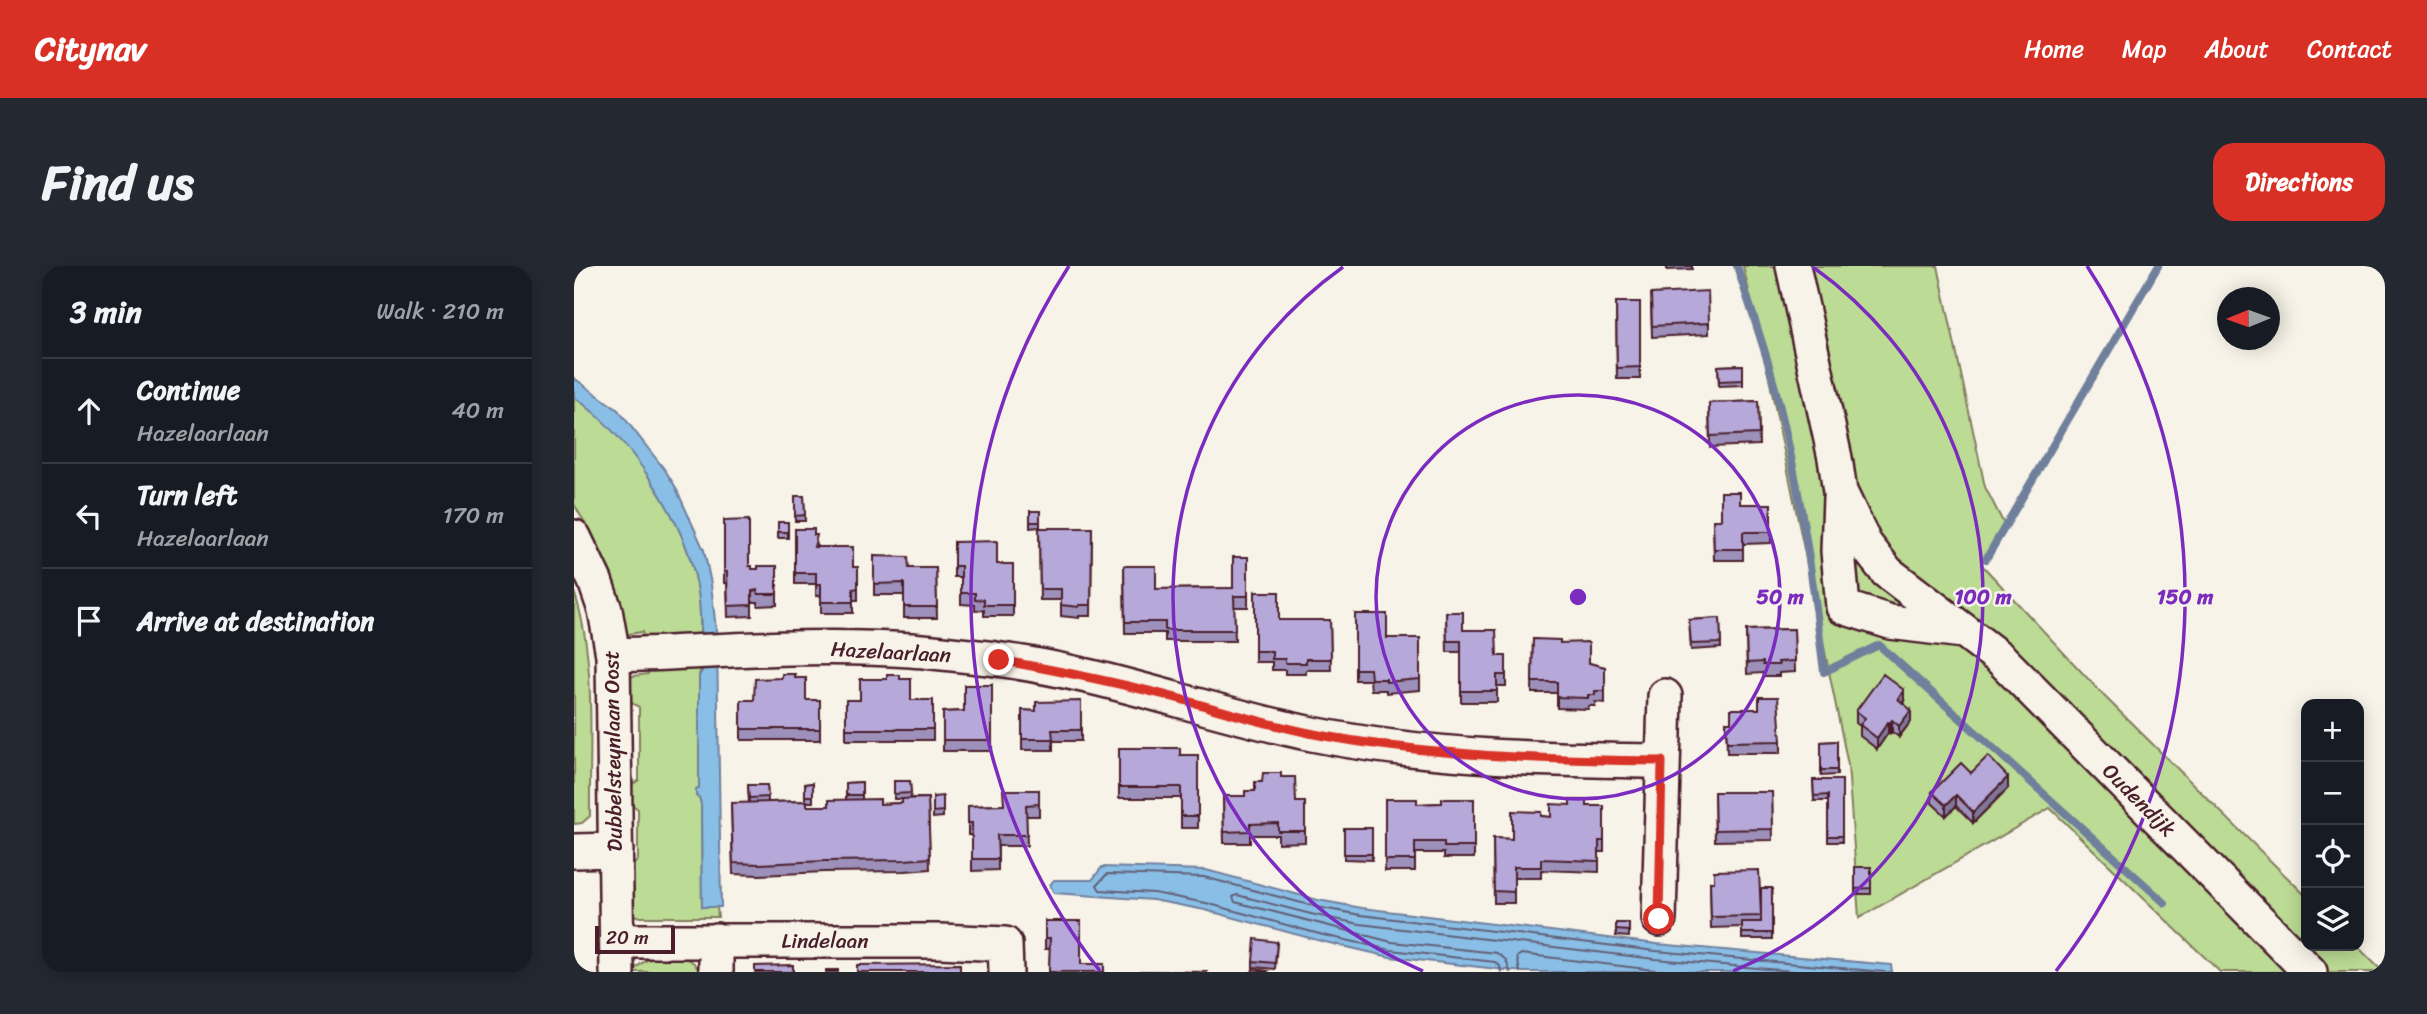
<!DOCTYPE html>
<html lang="en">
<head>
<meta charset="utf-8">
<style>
  body { margin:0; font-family:Sriracha,sans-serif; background:#242831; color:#f1f3f6 }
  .controls { position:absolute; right:21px; bottom:21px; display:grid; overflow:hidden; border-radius:14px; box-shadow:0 4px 18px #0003 }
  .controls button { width:63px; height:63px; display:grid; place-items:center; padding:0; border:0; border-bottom:2px solid #363941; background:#171b24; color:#f1f3f6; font:35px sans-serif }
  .compass { position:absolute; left:1643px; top:21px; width:63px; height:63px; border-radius:50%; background:#171b24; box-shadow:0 4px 18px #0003; rotate:269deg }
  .scale { position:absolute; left:21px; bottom:18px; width:80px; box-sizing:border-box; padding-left:7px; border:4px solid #4a1f2b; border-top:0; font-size:19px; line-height:24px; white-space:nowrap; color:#4a1f2b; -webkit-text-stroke:5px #f7f3e8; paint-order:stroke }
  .stop { position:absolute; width:21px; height:21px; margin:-16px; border:5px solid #d93025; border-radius:50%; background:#fff }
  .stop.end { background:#d93025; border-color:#fff; box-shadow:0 2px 7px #0008 }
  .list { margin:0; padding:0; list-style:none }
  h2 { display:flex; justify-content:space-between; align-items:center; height:91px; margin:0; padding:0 28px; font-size:30px }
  h2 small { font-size:23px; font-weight:400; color:#9ea1a6 }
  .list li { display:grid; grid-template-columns:46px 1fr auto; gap:21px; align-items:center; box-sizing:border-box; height:105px; padding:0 28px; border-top:2px solid #363941 }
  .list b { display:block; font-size:26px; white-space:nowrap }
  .list p { margin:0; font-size:23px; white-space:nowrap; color:#9ea1a6 }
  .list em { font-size:23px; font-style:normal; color:#9ea1a6 }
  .icon { flex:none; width:38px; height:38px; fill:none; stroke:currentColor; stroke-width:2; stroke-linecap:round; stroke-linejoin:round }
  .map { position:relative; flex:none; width:1811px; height:706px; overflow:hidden; border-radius:21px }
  header { display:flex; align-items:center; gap:42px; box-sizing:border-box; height:98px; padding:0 35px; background:#d93025; color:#fff }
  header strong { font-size:33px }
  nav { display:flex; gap:38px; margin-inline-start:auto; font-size:24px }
  .intro { display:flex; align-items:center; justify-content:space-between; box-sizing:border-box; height:168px; padding:0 42px }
  h1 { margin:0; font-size:49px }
  .button { padding:18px 32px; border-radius:21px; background:#d93025; color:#fff; font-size:24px; font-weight:700 }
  main { display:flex; gap:42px; padding:0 42px }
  aside { flex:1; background:#171b24; border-radius:21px; box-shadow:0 4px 18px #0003 }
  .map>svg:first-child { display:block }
  .green { fill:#bcdb94; stroke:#837d60; stroke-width:2 }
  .water { fill:#89bfe7; stroke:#707f9c; stroke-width:2 }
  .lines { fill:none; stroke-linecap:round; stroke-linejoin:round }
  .shore { stroke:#635f76; stroke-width:2 }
  .stream { stroke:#707f9c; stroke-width:8 }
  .minor-casing { stroke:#4a1f2b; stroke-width:38 }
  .minor { stroke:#f7f3e8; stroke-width:33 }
  .wall { fill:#9d91bb; stroke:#4a1f2b; stroke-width:2 }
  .shaded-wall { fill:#7f7699; stroke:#4a1f2b; stroke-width:2 }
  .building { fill:#b6a9da; stroke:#4a1f2b; stroke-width:2 }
  .route { stroke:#d93025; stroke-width:9 }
  .ring { fill:none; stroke:#7b2cbf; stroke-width:3.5 }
  .labels { text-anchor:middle; stroke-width:5; stroke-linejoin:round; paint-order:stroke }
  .street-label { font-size:21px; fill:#4a1f2b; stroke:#f7f3e8 }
  .centre { fill:#7b2cbf; stroke:#f7f3e8; stroke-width:3.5 }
  .ring-label { font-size:21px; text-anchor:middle; font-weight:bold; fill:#7b2cbf; stroke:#f7f3e8; stroke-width:5; stroke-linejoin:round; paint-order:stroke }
</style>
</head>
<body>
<header>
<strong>Citynav</strong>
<nav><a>Home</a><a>Map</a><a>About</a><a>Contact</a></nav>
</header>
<div class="intro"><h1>Find us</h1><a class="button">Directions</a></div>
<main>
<aside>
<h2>3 min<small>Walk · 210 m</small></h2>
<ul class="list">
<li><svg class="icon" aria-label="ahead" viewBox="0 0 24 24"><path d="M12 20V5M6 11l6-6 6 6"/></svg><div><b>Continue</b><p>Hazelaarlaan</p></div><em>40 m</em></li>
<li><svg class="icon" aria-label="left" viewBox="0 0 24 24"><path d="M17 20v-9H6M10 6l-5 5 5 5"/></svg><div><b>Turn left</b><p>Hazelaarlaan</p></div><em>170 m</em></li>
<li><svg class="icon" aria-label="arrive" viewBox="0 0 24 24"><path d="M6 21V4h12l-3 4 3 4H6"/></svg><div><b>Arrive at destination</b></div></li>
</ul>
</aside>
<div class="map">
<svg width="1811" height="706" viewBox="0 0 1811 706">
  <rect width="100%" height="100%" fill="#f7f3e8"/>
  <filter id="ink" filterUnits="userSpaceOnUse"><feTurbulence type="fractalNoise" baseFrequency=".0143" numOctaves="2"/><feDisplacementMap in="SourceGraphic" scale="14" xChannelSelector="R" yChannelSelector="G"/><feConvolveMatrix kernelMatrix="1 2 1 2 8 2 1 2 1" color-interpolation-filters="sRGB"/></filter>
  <g filter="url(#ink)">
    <!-- green -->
    <path class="green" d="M1169,0H1219L1266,248L1405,393L1719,706H1646L1476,542L1285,652L1274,499L1193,102Z
      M1232,0H1364L1411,221L1430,258L1407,298L1531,431L1732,630V680H1783L1809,706H1751L1329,305L1305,270L1282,221Z
      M0,131C57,170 109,250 123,318C127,335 126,355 126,372L71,377L68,366L49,369L27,286L0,238Z
      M0,325C23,393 15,479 16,550L8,557L0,558Z
      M128,397L125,410V522L122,523V530L125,531L127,538L128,641H143L144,651H66L54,647L56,602L64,594V543L56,537L54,521L65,514V441L54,435L53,411L74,408L73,400Z
      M110,690L120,697L126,706H59C72,688 90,691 110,690Z"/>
    <!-- water -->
    <path class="water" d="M0,112L44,144L91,204L101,220L130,284L137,318L143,373L147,641H128L127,538L125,531L122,530V523L125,522V410L128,405C127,377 128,347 123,320C112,255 53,167 0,131Z
      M528,601L632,604L744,634L788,642L1083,678L1317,699L1318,706H950L816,691L747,675L631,644L579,634L480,627L476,619L480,614H518Z"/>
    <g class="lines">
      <!-- shore -->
      <path class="shore" d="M927,706L926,700L921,696L817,684L749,669L632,637L580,627L526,624L523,619L533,608L630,611L743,641L787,649L1082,685L1310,706
        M936,706L932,694L923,687L818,676L661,636L659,631L663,629L741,649L786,658L1081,693L1229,706
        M946,706L943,691L947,688L1080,704L1119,706"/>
      <!-- stream -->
      <path class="stream" d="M1163,0C1174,35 1187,71 1197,107C1224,205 1238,306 1250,406L1305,379L1591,637
        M1412,293L1584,0"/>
      <defs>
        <path id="minor" d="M1219,0L1261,192L1266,226L1291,278L1313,306L1427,393L1736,706
          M1266,232L1264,285L1269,341L1316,356L1389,365
          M0,271L21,315L31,344L39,389L43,706
          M39,389C138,386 238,377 337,384C365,386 394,390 422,393C530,407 632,446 738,468C853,491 972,494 1089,495
          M0,585L42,584
          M1085,653L1091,430
          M142,674V706
          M43,675H366L431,678L432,706"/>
      </defs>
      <!-- minor casing -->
      <use href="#minor" class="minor-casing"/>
      <!-- minor -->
      <use href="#minor" class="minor"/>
    </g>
    <!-- wall -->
    <path class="wall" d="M1093,0H1118V3L1093,4Z
      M1042,36H1066V113H1043Z
      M1077,39L1135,57V68L1078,71Z
      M1169,99V119L1145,120L1144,100Z
      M1184,135L1185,179L1136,181L1135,137Z
      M221,230H230L231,255H221Z
      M1166,238H1197V277L1169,278V294H1140L1139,254H1147Z
      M456,245H466V261L456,262Z
      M150,255L175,300L178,303H184L203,300V339L184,340V336H178V350L154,351L153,317H150Z
      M204,256H214V272H204Z
      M465,262H518L517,350H505V352L487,350V334H466Z
      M221,263L240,269L243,281L279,301H284V334H279V347H247V329L242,330V318H221Z
      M380,276L423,298H439V350H410V344L401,345V339L387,338V311H380Z
      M300,290L335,302H362L363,352H330V329H300Z
      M674,291V341H660L661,375H591V367H551L550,300L582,323L659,322Z
      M681,326L705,354H756L757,404H732V408H711V404H698V396H681Z
      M872,346L889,364L923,390H932V420H923V436H887V386H873Z
      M781,348L813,372H846V424L812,427V424H797L796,414H781Z
      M1146,352L1147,382L1117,384L1115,354Z
      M1220,363L1221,406L1205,407V410H1189V407L1173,408L1172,364Z
      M959,373L986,377L1015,397L1031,401V437L1021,436V440H1014V443L983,442V427H958Z
      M221,412L232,434H246V474H167V434H180Z
      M326,413L337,434H359V474H272V434H286Z
      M418,419V485H369V446L390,445Z
      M507,435V475H479V484H448V444L462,445Z
      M1330,435L1329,437L1337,455L1325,471L1318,466L1316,468L1314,467L1303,483L1286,470V460L1282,457V445Z
      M1152,456L1207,475V487H1153Z
      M1263,475V509L1247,510V476Z
      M545,482L606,489H624V562H607V532H545Z
      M1397,507L1434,522L1399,557L1382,540L1372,550L1358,537V526Z
      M707,511L722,536H731V576L704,577V569H676V577H650L649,530H671Z
      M1239,514H1268V576H1254V535H1240Z
      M320,515H336L337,532H354L356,603L331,605L251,606L185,609L159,608L157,537H175L174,519H193L194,536L231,535V518L239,517V536H233V540H255L272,534V517L288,516V534L306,538L328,537V533H320Z
      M465,524V550H452L453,580H424V604L398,605V569H394V540L430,539Z
      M1140,526H1198L1199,574L1141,575Z
      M359,531L369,545V551L359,552Z
      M811,533L843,538L868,537L900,533V592H870V587H841V605H811Z
      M1013,540H1030V586H1025V606L967,604V612H940V637H920L919,572L938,573L967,550L977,551Z
      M770,562H798V594L770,593Z
      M1281,601H1297V628H1281Z
      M1136,616L1187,644L1198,622V673H1168V661L1137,662Z
      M471,655L507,698L475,706L476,683H471Z
      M1042,657H1055V671L1042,670Z
      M703,676L701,703L679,701V695Z"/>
    <!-- shaded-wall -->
    <path class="shaded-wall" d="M1330,424V435L1324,445V433Z
      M1337,444V455L1325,471V460Z
      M1318,454V466L1316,468V457Z
      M1314,456V467L1303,483V472Z
      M1434,511V522L1399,557V546Z
      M1382,529V540L1372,550V539Z"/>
    <!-- building -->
    <path class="building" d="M1134,25L1135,57L1078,60L1077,28Z
      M1042,36H1066V101L1043,102Z
      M1169,99V114L1145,115L1144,100Z
      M1184,135L1185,168L1136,170L1135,137Z
      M1147,226H1166V238H1197V266H1169V283H1140L1139,254H1147Z
      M221,230H230L231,249L221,250Z
      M456,245H466V256H456Z
      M175,254V300H178V303H184V300H203V328H184V324L178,325V339L154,340L153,306L150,305V255Z
      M204,256H214V266H204Z
      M465,262H518L517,339H505V341L487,339V323H466Z
      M221,263H240V269H243L240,281H279V301H284V322L279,323V336H247V318H242V307H221Z
      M423,275V298H439V339H410V333L401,334V327H387V300H380V276Z
      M300,290L334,291L335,302H362L363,341H330V317L300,318Z
      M659,291H674V330H660L661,364H591V356H551L550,300H582V323L659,322Z
      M681,326H705V354H756L757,393H732V397H711V393H698V385H681Z
      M872,346H889V364H922L923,390H932V409H923V425H887V375H873Z
      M781,348H813V372H846V413L812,416V413H797L796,403H781Z
      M1146,352L1147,377L1117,378L1115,354Z
      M1220,363L1221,395L1204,396L1205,399H1189V396L1173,397L1172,364Z
      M959,373L986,374V377L1013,376L1015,378V397L1031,401V425H1021V429H1014V432L983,431V416H958Z
      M208,408H221V412H232V434H246V463H167V434H180L181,413L208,412Z
      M1309,408L1330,424L1324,433L1337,444L1325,460L1318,454L1316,457L1314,456L1303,472L1286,459L1291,452L1282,445Z
      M313,409H326V413H337V434H359V463H272V434H286V413H313Z
      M390,419H418V474H369V446L390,445Z
      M1185,431H1204L1207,475L1153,476L1152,456H1157V443H1185Z
      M507,435V464H478L479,473H448V444L462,445V436Z
      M1263,475V504H1247V476Z
      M545,482H606V489H624V550H607V521H545Z
      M1414,490L1434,511L1399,546L1382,529L1372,539L1358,526L1387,497L1397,507Z
      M689,507H707V511H721L722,536H731V565H704V557L676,558V565L650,566L649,530H671V525H681V516H688Z
      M1239,514H1268V570H1254V529L1240,530Z
      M320,515H336L337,527L320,528Z
      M288,516V529H272V517Z
      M239,517V530H231V518Z
      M174,519H193L194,531L175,532Z
      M429,524H465V538L452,539L453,569H423L424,593H398V557H394V540L430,539Z
      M1140,526H1198L1199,563L1141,564Z
      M369,530V545L359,546V531Z
      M354,532L356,592L331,594L251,595L185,598L159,597L157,537L233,535V540H255V534L306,533V538L328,537V533Z
      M811,533H843V538L868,537V533H900V581H870V576H841V594H811Z
      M996,534H1013V540H1030V575H1025V595L967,593V601H940V626L920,625L919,572L938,573V545L967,546V550L977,551V538L996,539Z
      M770,562H798V588H770Z
      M1281,601H1297V622L1281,623Z
      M1185,604L1187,650L1137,651L1136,616H1140V605Z
      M1187,622H1198V667H1168V656H1187Z
      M471,655H507V698H530V706H475L476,672H471Z
      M1042,657H1055V665L1042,664Z
      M681,673L703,676L701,697L679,695Z
      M386,698V706H283V699Z
      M219,699V706H181V700Z
      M679,703L694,705L693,706H678Z
      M252,704H264V706H252Z
      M566,705L634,706H565Z"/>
  </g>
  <g class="lines" filter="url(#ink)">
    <!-- route -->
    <path class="route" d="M425,394C481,404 536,415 591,429C641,442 689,458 740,468C855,490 972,494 1088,495L1085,653"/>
  </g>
  <!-- distance rings -->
  <g class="ring">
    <circle cx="1004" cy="331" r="202"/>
    <path d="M849 705A405 405 0 0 1 769 1M1239 1A405 405 0 0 1 1159 705"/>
    <path d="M526 705A607 607 0 0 1 495 0M1513 0A607 607 0 0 1 1482 705"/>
  </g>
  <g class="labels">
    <!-- street labels -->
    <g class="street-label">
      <text transform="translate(317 386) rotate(3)" y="7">Hazelaarlaan</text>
      <text transform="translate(39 485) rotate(-91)" y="7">Dubbelsteynlaan Oost</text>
      <text transform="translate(1565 534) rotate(45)" y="7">Oudendijk</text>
      <text x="251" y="682">Lindelaan</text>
    </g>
  </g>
  <circle cx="1004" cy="331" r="10" class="centre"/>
  <g class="ring-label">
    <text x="1206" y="338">50 m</text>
    <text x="1409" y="338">100 m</text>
    <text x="1611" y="338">150 m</text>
  </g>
</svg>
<div class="controls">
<button>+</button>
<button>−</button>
<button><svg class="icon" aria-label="locate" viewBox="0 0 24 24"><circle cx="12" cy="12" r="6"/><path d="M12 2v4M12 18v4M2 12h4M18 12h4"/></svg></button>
<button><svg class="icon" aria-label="layers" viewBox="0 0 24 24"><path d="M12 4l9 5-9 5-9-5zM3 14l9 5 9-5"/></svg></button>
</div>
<svg class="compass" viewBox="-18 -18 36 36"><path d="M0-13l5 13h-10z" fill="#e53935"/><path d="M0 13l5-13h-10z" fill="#9ea1a6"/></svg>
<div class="scale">20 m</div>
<div class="stop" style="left:1085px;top:653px"></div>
<div class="stop end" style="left:425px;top:394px"></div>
</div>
</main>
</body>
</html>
